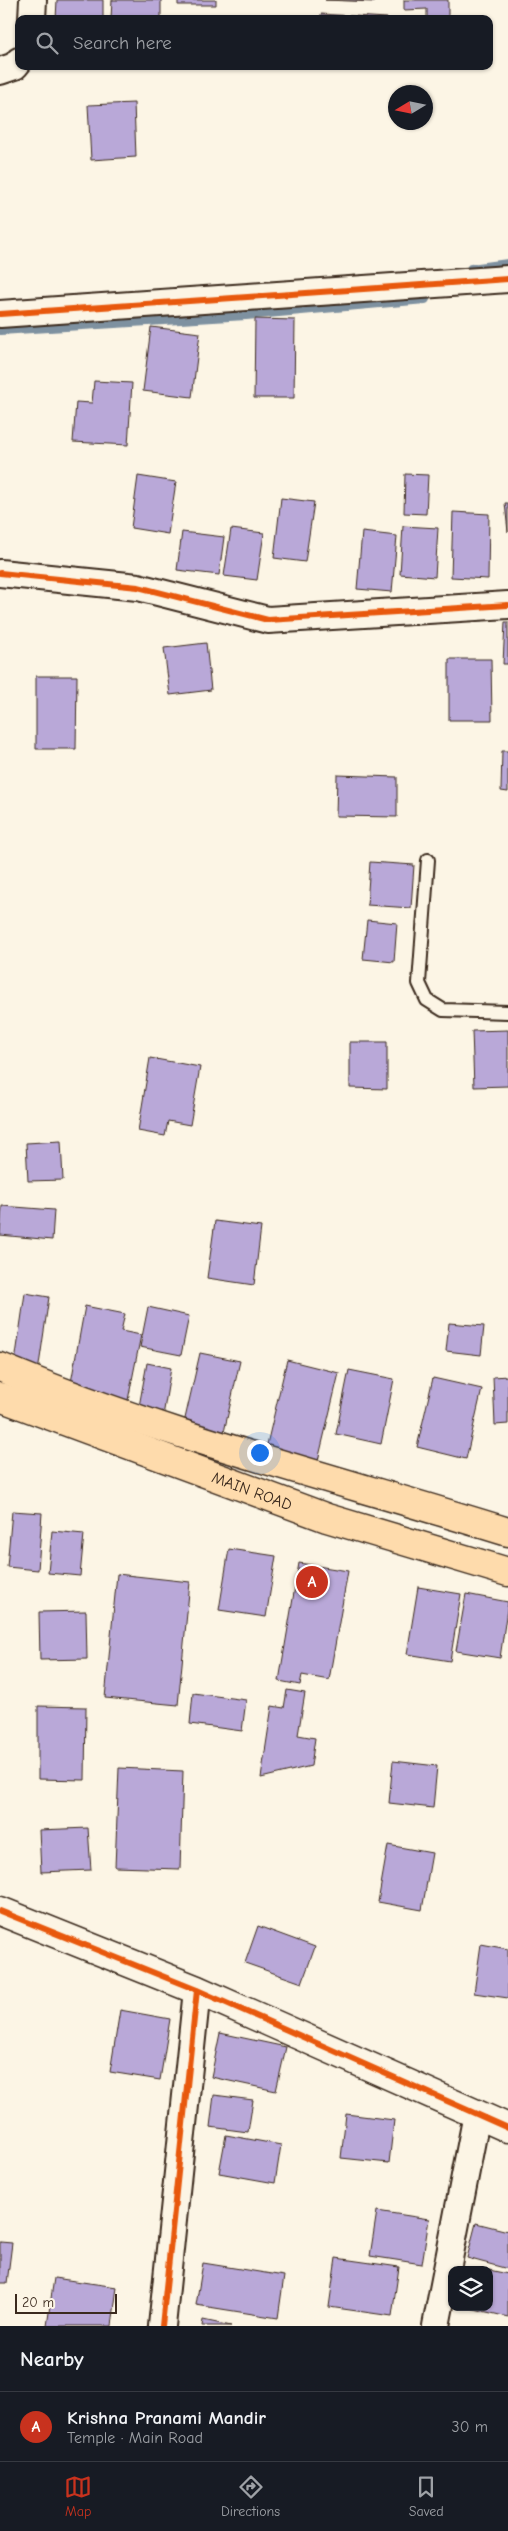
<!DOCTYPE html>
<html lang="en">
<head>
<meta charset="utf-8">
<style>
  body { margin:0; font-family:"Comic Neue",sans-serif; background:#20242c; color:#f1f3f6 }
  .controls { position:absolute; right:15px; bottom:15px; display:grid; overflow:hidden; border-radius:10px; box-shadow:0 1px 4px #0004 }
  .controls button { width:45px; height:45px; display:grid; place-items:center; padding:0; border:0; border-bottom:1px solid #363941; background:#171b24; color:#f1f3f6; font:25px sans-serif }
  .compass { position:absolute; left:388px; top:85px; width:45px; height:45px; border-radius:50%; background:#171b24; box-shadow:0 1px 4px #0004; rotate:260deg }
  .scale { position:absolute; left:15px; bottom:12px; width:102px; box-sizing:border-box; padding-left:5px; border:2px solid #3b2a1e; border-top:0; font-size:14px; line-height:18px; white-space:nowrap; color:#3b2a1e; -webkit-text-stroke:4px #fcf5e5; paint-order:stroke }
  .you { position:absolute; left:259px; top:1452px; width:18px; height:18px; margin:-12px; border:4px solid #fff; border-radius:50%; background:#1a73e8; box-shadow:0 0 0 8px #1a73e833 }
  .badge { display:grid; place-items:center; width:32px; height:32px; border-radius:50%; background:#c8321e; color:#fff; font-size:16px; font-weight:700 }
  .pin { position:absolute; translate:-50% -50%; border:2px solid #fff; box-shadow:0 1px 5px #0006 }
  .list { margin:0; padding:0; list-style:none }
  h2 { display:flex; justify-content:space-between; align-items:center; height:65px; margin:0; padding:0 20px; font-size:21px }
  h2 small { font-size:16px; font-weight:400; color:#9ea1a6 }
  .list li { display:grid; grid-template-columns:32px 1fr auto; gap:15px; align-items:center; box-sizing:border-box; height:70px; padding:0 20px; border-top:1px solid #363941 }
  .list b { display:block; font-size:19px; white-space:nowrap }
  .list p { margin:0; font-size:16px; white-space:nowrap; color:#9ea1a6 }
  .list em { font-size:16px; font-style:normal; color:#9ea1a6 }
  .icon { flex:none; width:28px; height:28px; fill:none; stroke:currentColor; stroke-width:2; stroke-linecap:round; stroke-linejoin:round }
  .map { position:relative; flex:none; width:508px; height:2326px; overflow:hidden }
  .search { position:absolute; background:#171b24; box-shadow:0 1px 4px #0004; left:15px; right:15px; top:15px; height:55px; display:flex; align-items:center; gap:12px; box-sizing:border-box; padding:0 18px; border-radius:10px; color:#9ea1a6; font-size:19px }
  .sheet { height:135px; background:#171b24 }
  nav { display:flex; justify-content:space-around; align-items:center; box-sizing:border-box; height:70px; border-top:1px solid #363941; background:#171b24; font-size:14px; color:#9ea1a6 }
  nav a { display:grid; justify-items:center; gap:2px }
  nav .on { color:#c8321e }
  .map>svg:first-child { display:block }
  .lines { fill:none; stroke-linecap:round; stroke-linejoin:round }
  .stream { stroke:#7e91a0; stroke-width:10 }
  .building { fill:#b9a8d8; stroke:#3b2a1e }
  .service-casing { stroke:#3b2a1e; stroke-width:16 }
  .minor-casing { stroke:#3b2a1e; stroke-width:30 }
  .tertiary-casing { stroke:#3b2a1e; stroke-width:31 }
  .primary-casing { stroke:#3b2a1e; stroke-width:31 }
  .service { stroke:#fcf5e5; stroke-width:12 }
  .minor { stroke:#fcf5e5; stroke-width:26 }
  .tertiary { stroke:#fcf5e5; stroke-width:28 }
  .primary { stroke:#fedbac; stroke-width:28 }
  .cycleway-casing { stroke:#fcf5e5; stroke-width:9 }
  .cycleway { stroke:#e8590c; stroke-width:6 }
  .labels { text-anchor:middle; stroke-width:4.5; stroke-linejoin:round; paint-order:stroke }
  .street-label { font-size:16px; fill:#3b2a1e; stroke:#fcf5e5 }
</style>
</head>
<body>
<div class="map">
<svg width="508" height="2326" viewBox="0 0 508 2326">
  <rect width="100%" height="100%" fill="#fcf5e5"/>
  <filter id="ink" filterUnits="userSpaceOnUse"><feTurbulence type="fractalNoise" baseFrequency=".02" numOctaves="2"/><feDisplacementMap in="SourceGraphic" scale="10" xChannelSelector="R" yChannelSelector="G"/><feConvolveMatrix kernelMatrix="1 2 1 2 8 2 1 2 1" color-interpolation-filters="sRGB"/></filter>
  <g filter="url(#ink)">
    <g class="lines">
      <!-- stream -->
      <path class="stream" d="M471,269L508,264
        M0,330L246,315L425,299"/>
    </g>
    <!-- building -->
    <path class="building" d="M57,0H103V19H56Z
      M112,0H161V19H111Z
      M178,0H216V5H178Z
      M325,0H374V2Z
      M404,0H448V19H427V9L404,10Z
      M321,14L387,18V19H321Z
      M134,103L136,157L91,160L88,105Z
      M255,319L295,320L294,398H254Z
      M151,327L200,333L192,397L143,391Z
      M94,381L132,383L128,445L73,442L76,402L92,403Z
      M405,474L428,475L426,514L404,513Z
      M138,476L176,482L168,534L131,528Z
      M281,498L314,502L305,562L274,558Z
      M505,503H508V532Z
      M453,512L489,514L488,579L451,577Z
      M403,526L438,528L435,577L400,574Z
      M231,529L264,533L257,580L224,576Z
      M182,532L224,537L219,575L177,570Z
      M362,532L397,536L392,592L357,589Z
      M505,622H508V664H503Z
      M206,643L211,690L170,695L164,648Z
      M449,659H491L492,720H449Z
      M36,676H77L76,749H36Z
      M502,751H508V792L501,791Z
      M337,775L397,777V817L336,816Z
      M370,862L414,865L411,908L367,905Z
      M367,920L397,923L394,962L363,959Z
      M508,1030V1086L474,1087L472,1031Z
      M350,1042H387V1089L350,1088Z
      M150,1058L200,1067L190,1125L168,1121L165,1136L138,1131Z
      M61,1141L63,1180L28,1181L26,1143Z
      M2,1206L54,1210L52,1240L0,1235Z
      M215,1221L261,1227L254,1285L207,1278Z
      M25,1293L49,1297L38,1372L14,1369Z
      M85,1306L125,1314L121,1331L141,1335L128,1400L70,1388Z
      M148,1307L189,1316L181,1355L140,1347Z
      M449,1323L484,1326L481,1355L446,1351Z
      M200,1353L240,1361L224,1432L184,1423Z
      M287,1360L339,1373L316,1469L264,1457Z
      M147,1363L171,1368L163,1416L138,1412Z
      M349,1370L394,1379L381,1444L336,1434Z
      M508,1376V1424L495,1425L493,1377Z
      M433,1378L482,1389L466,1459L417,1447Z
      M12,1511L42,1513L38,1570L7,1567Z
      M52,1531L84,1534L80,1576L48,1573Z
      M229,1549L276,1556L266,1617L219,1610Z
      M299,1563L348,1571L329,1680L302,1675L300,1685L279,1681Z
      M117,1574L190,1582L178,1705L105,1698Z
      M418,1587L461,1594L450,1661L407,1654Z
      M466,1594L508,1602L500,1658L456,1651Z
      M86,1611L87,1659L40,1660L39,1612Z
      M287,1690L305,1693L298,1735L315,1738L311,1766L261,1778L272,1706L284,1708Z
      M193,1693L246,1700L242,1731L190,1724Z
      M38,1706L86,1707L85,1780L38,1779Z
      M393,1761L437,1766L433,1808L389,1803Z
      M119,1768L183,1771L180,1869L115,1867Z
      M88,1828L91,1870L41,1872L39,1830Z
      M388,1845L432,1853L422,1910L378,1902Z
      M258,1926L315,1947L302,1983L245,1963Z
      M481,1944L508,1949V1998L474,1993Z
      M120,2010L170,2019L160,2080L110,2072Z
      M220,2033L286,2047L276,2091L211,2077Z
      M214,2095L253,2100L248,2132L210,2127Z
      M346,2114L394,2120L389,2163L341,2158Z
      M226,2135L281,2145L275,2183L219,2173Z
      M377,2211L429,2219L422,2264L370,2256Z
      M476,2223L508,2231V2269L467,2258Z
      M0,2242L12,2243L7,2283H0Z
      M336,2258L399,2267L392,2316L329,2307Z
      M203,2263L284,2276L278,2318L196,2305Z
      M489,2270L508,2274V2317L470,2308L489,2307Z
      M54,2278L117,2287L112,2326H47Z
      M203,2320L231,2326H202Z"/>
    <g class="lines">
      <defs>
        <path id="service" d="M428,860L419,983L427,1000L443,1010L508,1012"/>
        <path id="minor" d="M32,19L33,0
          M0,71L15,66L19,61
          M0,314L508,279
          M0,573L138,587L268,620L508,605
          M162,2326L197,1990
          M436,2326L477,2114"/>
        <path id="tertiary" d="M0,1911L197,1990L508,2128"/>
        <g id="primary">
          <path d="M0,1367C164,1436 338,1479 508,1532"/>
          <path id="s1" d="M0,1397L327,1518L508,1572"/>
        </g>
      </defs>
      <!-- service casing -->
      <use href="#service" class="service-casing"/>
      <!-- minor casing -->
      <use href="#minor" class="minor-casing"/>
      <!-- tertiary casing -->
      <use href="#tertiary" class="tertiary-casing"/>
      <!-- primary casing -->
      <use href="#primary" class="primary-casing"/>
      <!-- service -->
      <use href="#service" class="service"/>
      <!-- minor -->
      <use href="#minor" class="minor"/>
      <!-- tertiary -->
      <use href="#tertiary" class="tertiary"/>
      <!-- primary -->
      <use href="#primary" class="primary"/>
      <defs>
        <path id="cycleway" d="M0,314L508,279
          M0,573L138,587L268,620L508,605
          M0,1911L197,1990L508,2128
          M162,2326L197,1990"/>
      </defs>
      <!-- cycleway casing -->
      <use href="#cycleway" class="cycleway-casing"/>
      <!-- cycleway -->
      <use href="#cycleway" class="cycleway"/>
    </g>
  </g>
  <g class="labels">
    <!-- street labels -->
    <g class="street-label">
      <text dy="6" stroke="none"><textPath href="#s1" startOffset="269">MAIN ROAD</textPath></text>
    </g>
  </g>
</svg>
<div class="controls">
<button><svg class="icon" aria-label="layers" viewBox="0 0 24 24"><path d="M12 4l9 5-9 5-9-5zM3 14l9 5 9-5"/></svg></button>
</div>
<svg class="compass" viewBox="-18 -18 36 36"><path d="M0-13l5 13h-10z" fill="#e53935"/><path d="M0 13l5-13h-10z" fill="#9ea1a6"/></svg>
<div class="scale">20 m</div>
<div class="you"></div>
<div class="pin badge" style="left:312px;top:1582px">A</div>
<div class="search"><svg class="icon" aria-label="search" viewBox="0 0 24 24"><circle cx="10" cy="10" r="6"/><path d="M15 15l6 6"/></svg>Search here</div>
</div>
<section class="sheet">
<h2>Nearby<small></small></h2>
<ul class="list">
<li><span class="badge">A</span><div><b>Krishna Pranami Mandir</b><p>Temple · Main Road</p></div><em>30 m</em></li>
</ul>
</section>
<nav>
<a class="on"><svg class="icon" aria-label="map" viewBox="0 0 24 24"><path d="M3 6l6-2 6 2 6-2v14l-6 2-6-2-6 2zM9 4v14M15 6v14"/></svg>Map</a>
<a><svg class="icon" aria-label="directions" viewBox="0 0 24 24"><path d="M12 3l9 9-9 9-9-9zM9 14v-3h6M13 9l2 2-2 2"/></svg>Directions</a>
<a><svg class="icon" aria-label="saved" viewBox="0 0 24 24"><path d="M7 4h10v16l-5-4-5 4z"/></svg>Saved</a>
</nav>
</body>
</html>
